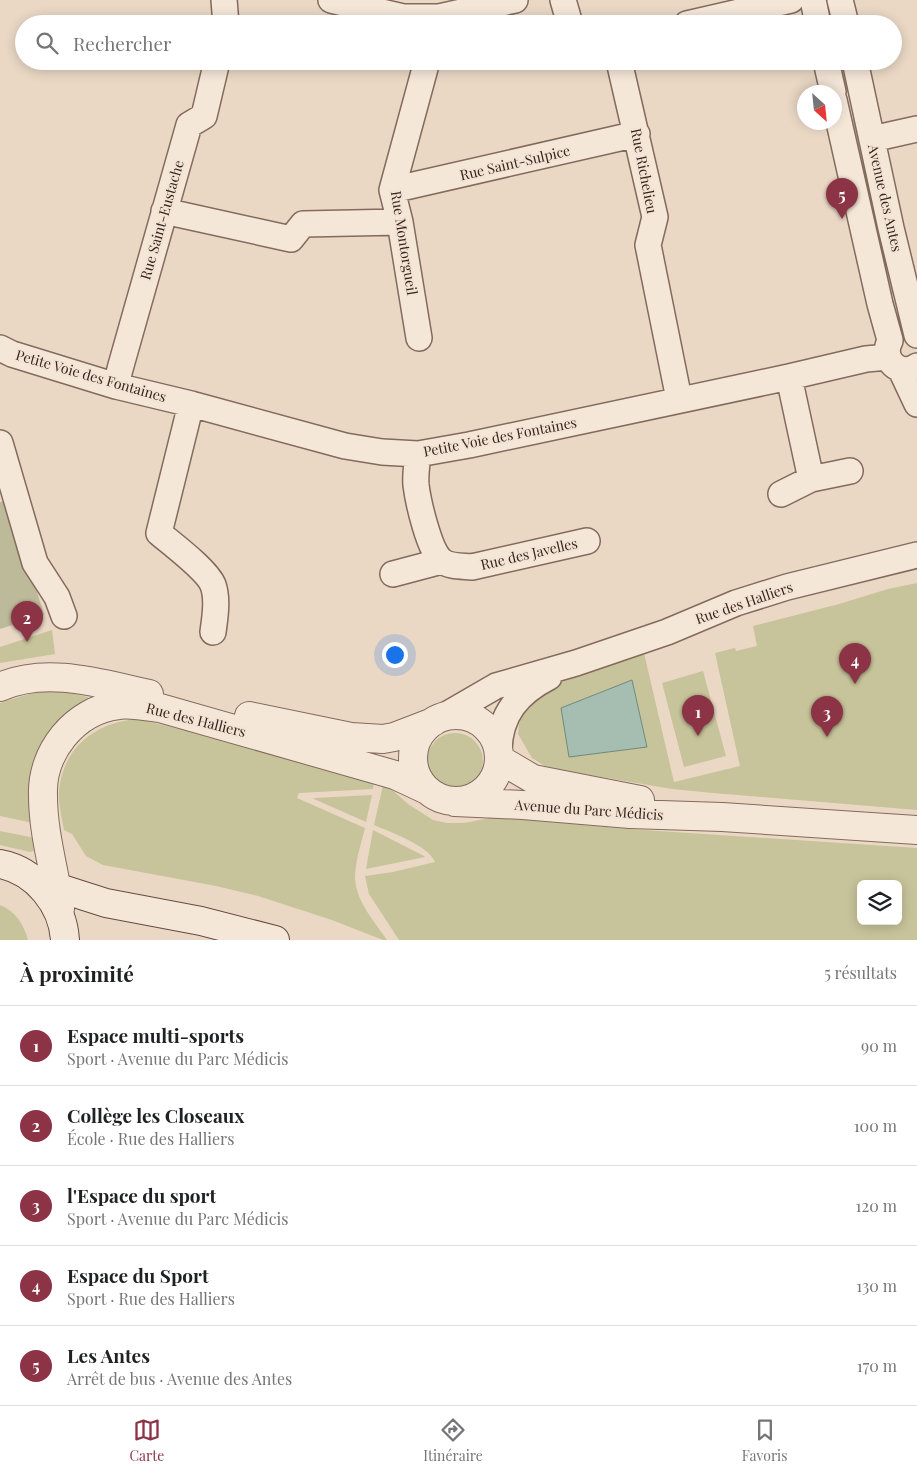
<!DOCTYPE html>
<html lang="fr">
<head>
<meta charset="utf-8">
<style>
  body { margin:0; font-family:"Playfair Display",serif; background:#f2f2f2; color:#202124 }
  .controls { position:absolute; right:15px; bottom:15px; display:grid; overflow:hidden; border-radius:8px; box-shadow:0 2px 12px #0003 }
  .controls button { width:45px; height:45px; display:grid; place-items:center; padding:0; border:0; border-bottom:1px solid #e0e0e0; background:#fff; color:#202124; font:25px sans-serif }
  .compass { position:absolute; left:797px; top:85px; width:45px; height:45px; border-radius:50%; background:#fff; box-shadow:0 2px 12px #0003; rotate:153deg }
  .you { position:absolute; left:394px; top:654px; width:18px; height:18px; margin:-12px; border:4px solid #fff; border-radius:50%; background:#1a73e8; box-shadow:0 0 0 8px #1a73e833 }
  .badge { display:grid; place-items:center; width:32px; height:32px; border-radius:50%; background:#8c3345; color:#fff; font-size:16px; font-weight:700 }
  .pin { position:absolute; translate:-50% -41px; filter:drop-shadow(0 1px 2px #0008) }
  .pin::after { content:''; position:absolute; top:26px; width:18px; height:15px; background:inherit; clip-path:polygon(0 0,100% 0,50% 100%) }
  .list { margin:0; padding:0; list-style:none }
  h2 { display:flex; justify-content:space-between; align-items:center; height:65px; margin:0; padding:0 20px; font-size:21px }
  h2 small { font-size:16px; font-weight:400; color:#757577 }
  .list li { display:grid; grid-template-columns:32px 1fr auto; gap:15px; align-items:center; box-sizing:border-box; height:80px; padding:0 20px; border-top:1px solid #e0e0e0 }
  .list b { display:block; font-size:19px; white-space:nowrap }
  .list p { margin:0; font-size:16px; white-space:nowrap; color:#757577 }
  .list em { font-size:16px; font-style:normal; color:#757577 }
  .icon { flex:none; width:28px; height:28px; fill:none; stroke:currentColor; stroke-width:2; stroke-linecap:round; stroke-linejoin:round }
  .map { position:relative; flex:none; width:917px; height:940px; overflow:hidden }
  .search { position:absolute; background:#fff; box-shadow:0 2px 12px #0003; left:15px; right:15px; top:15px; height:55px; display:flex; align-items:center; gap:12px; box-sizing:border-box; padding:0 18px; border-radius:28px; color:#757577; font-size:19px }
  .sheet { height:465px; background:#fff }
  nav { display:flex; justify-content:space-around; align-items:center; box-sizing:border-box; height:70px; border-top:1px solid #e0e0e0; background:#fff; font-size:14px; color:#757577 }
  nav a { display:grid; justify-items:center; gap:2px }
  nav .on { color:#8c3345 }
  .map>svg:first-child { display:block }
  .green { fill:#c7c39a; fill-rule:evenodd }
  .cemetery { fill:#bcba99 }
  .water { fill:#a6bdb2; stroke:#6e8b7e }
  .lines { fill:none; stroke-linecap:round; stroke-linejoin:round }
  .minor-casing { stroke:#836a5d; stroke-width:28 }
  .tertiary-casing { stroke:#836a5d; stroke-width:30 }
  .secondary-casing { stroke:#654b40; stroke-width:30 }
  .minor { stroke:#f5e7d8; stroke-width:25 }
  .tertiary { stroke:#f5e7d8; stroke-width:28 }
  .secondary { stroke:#f5e7d8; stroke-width:28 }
  .labels { text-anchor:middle; stroke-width:4; stroke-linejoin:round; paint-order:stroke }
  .street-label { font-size:14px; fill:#34251f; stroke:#f2e3d4 }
</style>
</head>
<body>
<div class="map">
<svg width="917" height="940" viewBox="0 0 917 940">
  <rect width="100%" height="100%" fill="#ead8c5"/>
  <!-- green -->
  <path class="green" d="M858,118L898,293L888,296L847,121Z
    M917,583V810L713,793L672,789L548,768L532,758L518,734L519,724L524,713L544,687L644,653L674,782L740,766L715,653L735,648L736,651L757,646L753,626L839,604L888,589Z
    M52,630L55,654L0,663V647Z
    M703,671L726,756L684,767L662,683Z
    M56,690L88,697L89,701L33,823L0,816V703L29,694Z
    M138,719L192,732L374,782L373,789L299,793L297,798L365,828C361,844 355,862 355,878C356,902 375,922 387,940H383L332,920L258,896L216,886L103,865L86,856L72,834L64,830C62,818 58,803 59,791C63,747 96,722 138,719Z
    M427 761a28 28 0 1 1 56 0a28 28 0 1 1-56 0Z
    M383,785L390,788L408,804L433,820L447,823H464L490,818L515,819L629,829L917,848V940H399L369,894L365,876L393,872L435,862C428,845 390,832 374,825ZM861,884H898V921H861Z
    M372,795L366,822L314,799V798Z
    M373,830L424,856L425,857L366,869Z
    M0,831L35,838L37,850L30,852L0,845Z
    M0,905C15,911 24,924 28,940H0Z"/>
  <!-- cemetery -->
  <path class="cemetery" d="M9,500L44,615L0,629V502Z"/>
  <!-- water -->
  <path class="water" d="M632,680L647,747L569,757L561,708Z"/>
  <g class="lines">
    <defs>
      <path id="minor" d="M224,0L226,24
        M331,0L403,17H439L515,0
        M563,0L570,24
        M813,0L818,24
        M840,0L846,24
        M687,24L791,0
        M619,61L655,217L648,245L679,399
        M826,61L833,92
        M855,61L891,228L917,335
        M834,100L880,304L890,340
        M872,139L917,129
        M392,190L637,134
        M164,211L291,239L303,224L400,222
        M419,338L400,222L392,190L427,61
        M890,341C880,359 900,378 917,366
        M0,348L12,354L116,386L191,404L345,446L382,452L418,454L469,445L789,377L866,359L888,357
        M901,370L917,404
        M116,386L120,369L189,125L204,116L217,61
        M191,404L159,533C172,544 207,570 213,585C218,599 215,617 213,632
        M0,443L35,563L57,597L64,616
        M418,454C417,464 415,475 416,485C418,501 429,551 442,561C450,567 463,566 472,567L587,541
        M811,479L850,471
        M781,494L811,479L789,377
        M393,574L442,561
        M439,719L496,686L576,663L667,632L736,603L787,587L917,555
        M499,750C500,714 518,693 549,677"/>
      <path id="tertiary" d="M0,687C47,666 102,684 149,694
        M413 758a43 43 0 1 1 86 0a43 43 0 1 1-86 0Z
        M249,716L351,737L383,739L394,737L433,722
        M499,759L533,779L640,800
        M455,802L523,805L630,814L722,817L917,830
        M60,909C55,872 43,834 43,796C41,753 74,710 119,705C132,703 147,707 160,708L395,775L427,790"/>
      <path id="secondary" d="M0,864C36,871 63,905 65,940
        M34,880L106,903L201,921L275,940"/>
    </defs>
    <!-- minor casing -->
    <use href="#minor" class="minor-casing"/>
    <!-- tertiary casing -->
    <use href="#tertiary" class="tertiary-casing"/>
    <!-- secondary casing -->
    <use href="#secondary" class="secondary-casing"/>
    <!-- minor -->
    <use href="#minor" class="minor"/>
    <!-- tertiary -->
    <use href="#tertiary" class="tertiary"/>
    <!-- secondary -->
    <use href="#secondary" class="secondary"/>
  </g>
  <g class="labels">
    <!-- street labels -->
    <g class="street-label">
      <text transform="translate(515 163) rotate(-13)" y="5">Rue Saint-Sulpice</text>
      <text transform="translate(644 171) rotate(79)" y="5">Rue Richelieu</text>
      <text transform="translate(885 198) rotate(77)" y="5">Avenue des Antes</text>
      <text transform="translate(162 220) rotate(-74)" y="5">Rue Saint-Eustache</text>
      <text transform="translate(404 243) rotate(81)" y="5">Rue Montorgueil</text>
      <text transform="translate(91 376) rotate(16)" y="5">Petite Voie des Fontaines</text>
      <text transform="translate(500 437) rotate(-11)" y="5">Petite Voie des Fontaines</text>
      <text transform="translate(529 554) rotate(-13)" y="5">Rue des Javelles</text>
      <text transform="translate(744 603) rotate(-19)" y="5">Rue des Halliers</text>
      <text transform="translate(196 720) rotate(14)" y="5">Rue des Halliers</text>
      <text transform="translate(589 810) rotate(4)" y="5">Avenue du Parc Médicis</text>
    </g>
  </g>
</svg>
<div class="controls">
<button><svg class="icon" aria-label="layers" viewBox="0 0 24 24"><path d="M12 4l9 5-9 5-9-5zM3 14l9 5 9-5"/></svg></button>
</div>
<svg class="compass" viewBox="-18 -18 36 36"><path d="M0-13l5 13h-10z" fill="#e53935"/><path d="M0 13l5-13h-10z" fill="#757577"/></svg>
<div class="you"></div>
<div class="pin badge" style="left:698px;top:736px">1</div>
<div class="pin badge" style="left:27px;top:642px">2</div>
<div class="pin badge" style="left:827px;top:737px">3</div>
<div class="pin badge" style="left:855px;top:684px">4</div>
<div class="pin badge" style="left:842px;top:219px">5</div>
<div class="search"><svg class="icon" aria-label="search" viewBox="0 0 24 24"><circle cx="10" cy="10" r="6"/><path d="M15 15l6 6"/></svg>Rechercher</div>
</div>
<section class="sheet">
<h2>À proximité<small>5 résultats</small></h2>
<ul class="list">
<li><span class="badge">1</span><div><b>Espace multi-sports</b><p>Sport · Avenue du Parc Médicis</p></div><em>90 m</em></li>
<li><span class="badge">2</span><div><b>Collège les Closeaux</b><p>École · Rue des Halliers</p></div><em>100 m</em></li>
<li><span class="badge">3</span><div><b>l'Espace du sport</b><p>Sport · Avenue du Parc Médicis</p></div><em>120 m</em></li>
<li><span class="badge">4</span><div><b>Espace du Sport</b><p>Sport · Rue des Halliers</p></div><em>130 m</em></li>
<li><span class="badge">5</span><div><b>Les Antes</b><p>Arrêt de bus · Avenue des Antes</p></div><em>170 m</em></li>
</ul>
</section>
<nav>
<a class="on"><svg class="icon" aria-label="map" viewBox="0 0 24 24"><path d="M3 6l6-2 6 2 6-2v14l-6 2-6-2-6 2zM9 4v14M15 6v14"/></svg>Carte</a>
<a><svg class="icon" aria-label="directions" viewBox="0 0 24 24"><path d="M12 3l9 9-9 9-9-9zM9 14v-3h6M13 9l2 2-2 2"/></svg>Itinéraire</a>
<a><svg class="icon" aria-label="saved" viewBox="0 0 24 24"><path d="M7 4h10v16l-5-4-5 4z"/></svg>Favoris</a>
</nav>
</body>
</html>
